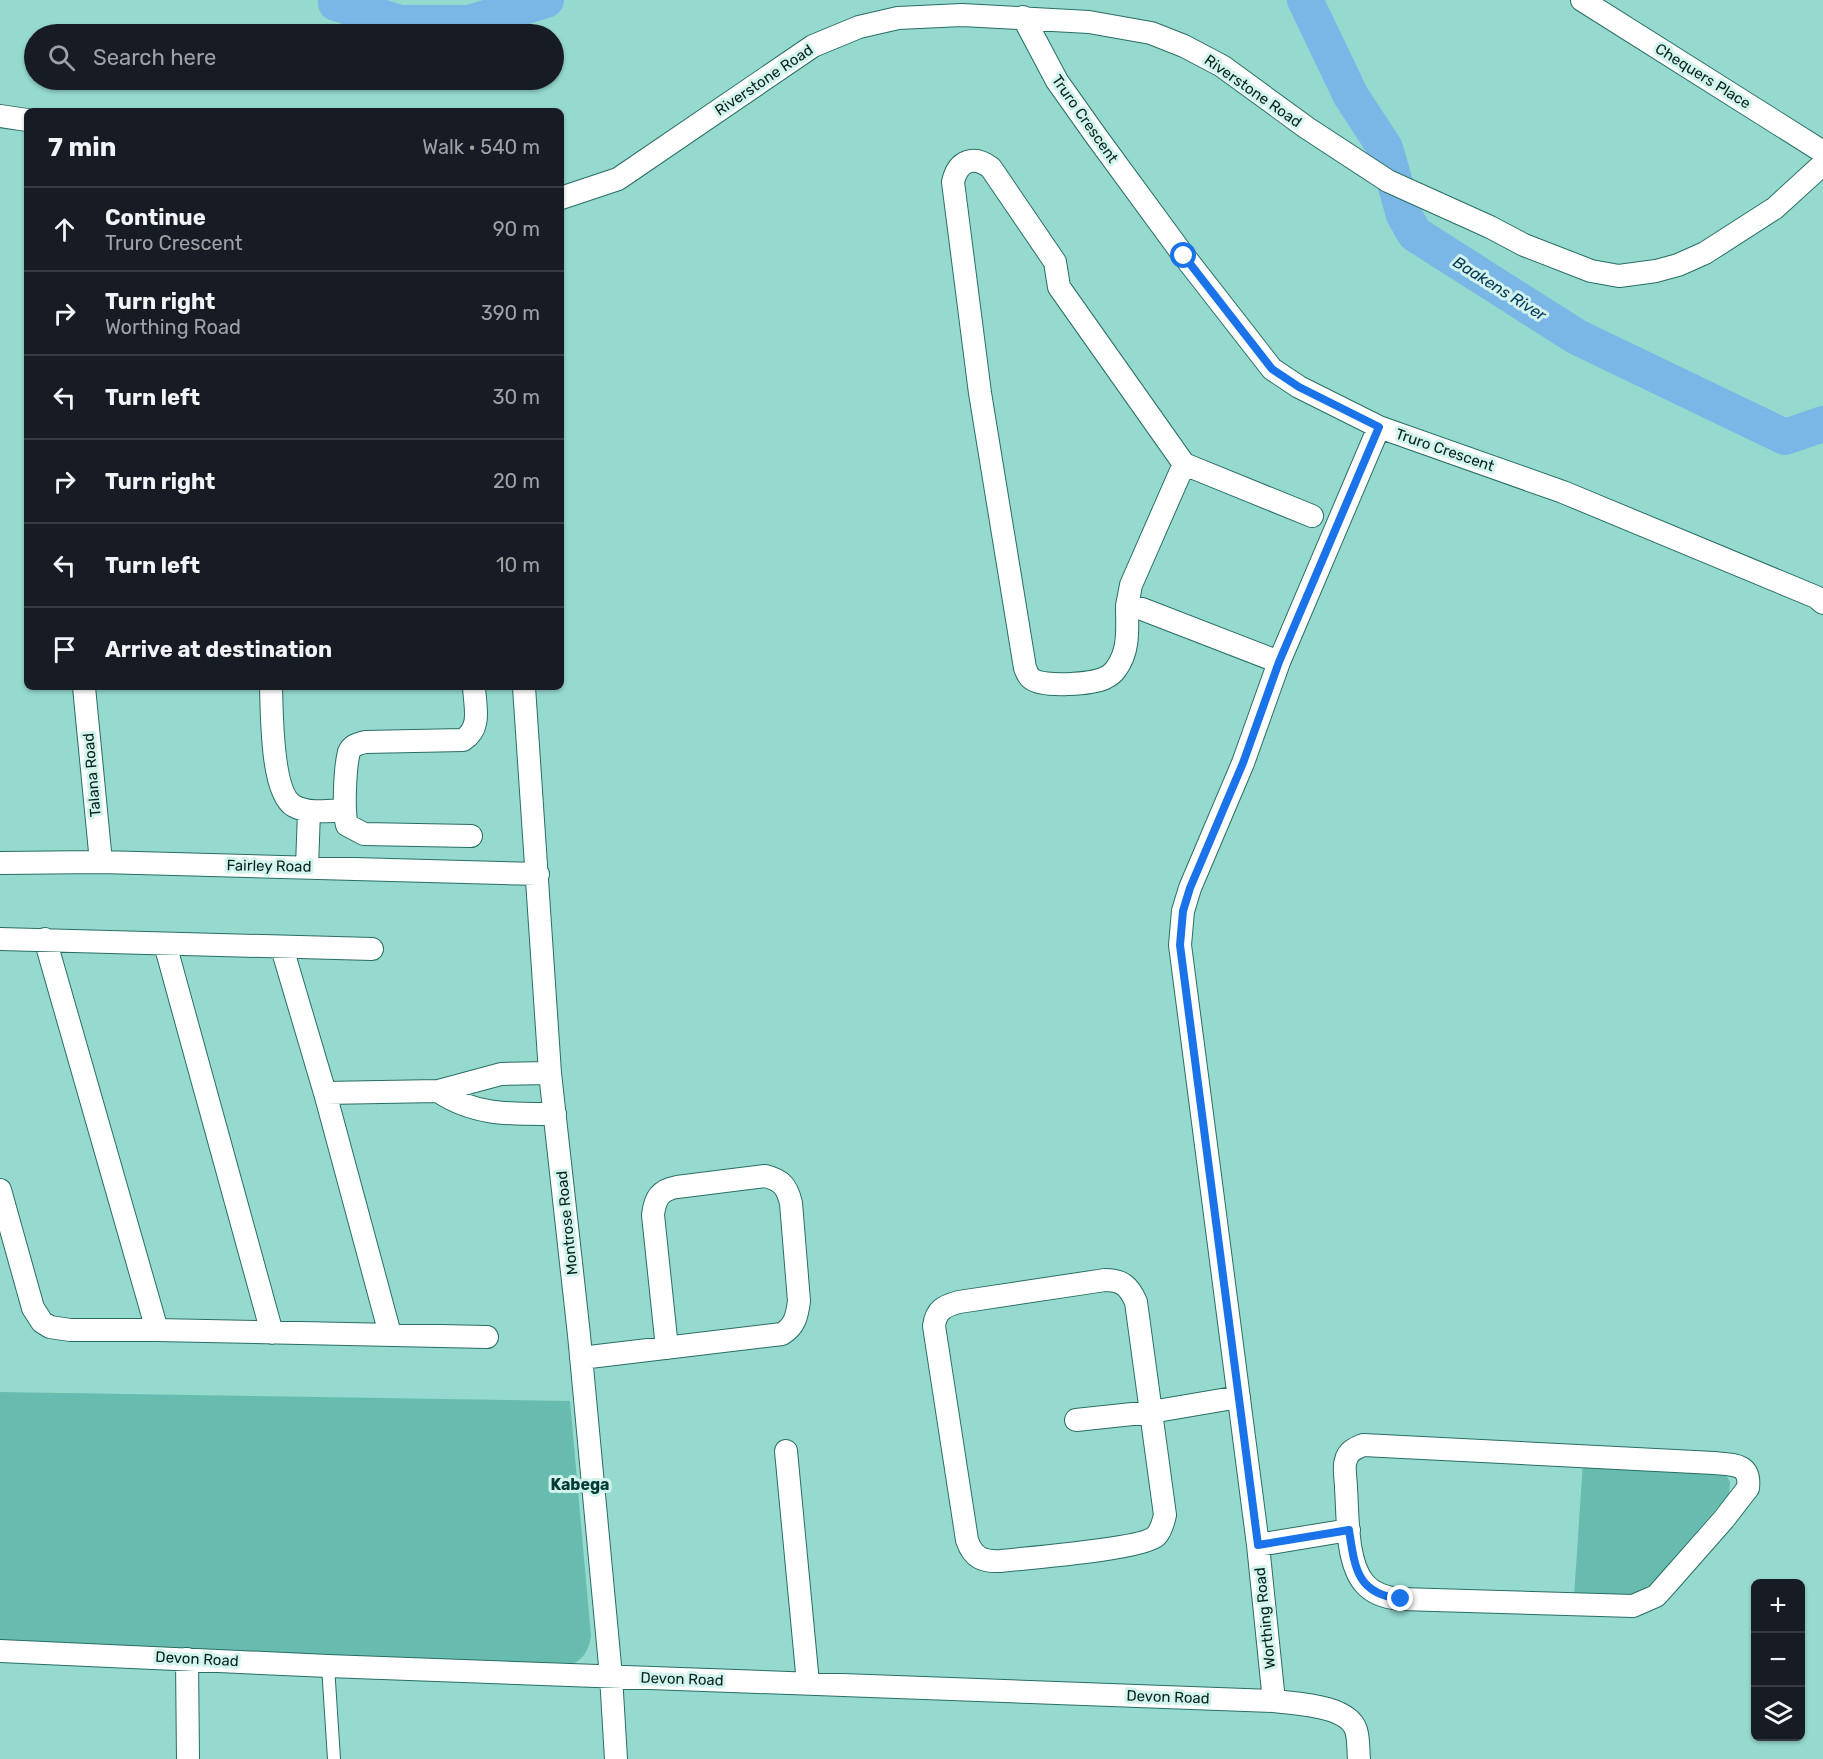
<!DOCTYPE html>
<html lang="en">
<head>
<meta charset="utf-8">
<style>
  body { margin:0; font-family:Rubik,sans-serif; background:#20242c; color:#f1f3f6 }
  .controls { position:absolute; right:18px; bottom:18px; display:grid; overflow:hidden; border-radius:9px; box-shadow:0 2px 4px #0004 }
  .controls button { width:54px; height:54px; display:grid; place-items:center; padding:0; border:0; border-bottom:2px solid #363941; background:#171b24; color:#f1f3f6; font:30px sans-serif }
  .stop { position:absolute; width:18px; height:18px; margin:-14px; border:4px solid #1a73e8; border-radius:50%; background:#fff }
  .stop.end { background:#1a73e8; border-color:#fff; box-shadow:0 2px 6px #0008 }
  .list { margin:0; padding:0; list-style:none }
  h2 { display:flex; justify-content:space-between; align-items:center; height:78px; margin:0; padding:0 24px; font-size:26px }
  h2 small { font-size:20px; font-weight:400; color:#9ea1a6 }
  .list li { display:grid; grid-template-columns:39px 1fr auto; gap:18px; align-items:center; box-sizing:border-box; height:84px; padding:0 24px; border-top:2px solid #363941 }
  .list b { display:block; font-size:22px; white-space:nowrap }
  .list p { margin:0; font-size:20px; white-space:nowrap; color:#9ea1a6 }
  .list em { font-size:20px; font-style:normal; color:#9ea1a6 }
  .icon { flex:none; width:33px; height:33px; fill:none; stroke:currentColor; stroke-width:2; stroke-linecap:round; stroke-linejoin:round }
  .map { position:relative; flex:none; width:1823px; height:1759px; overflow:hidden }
  .search { position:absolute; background:#171b24; box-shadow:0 2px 4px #0004; left:24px; top:24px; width:540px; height:66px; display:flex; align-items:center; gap:15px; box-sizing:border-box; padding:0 21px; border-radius:33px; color:#9ea1a6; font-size:22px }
  .panel { position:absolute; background:#171b24; box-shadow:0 2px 4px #0004; left:24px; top:108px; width:540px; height:582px; border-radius:9px }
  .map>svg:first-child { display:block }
  .green { fill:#68bcaf }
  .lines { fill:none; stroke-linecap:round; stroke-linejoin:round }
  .river { stroke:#7bb7e6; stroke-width:36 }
  .lane-casing { stroke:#286e64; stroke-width:14 }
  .street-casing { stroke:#286e64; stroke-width:24 }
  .lane { stroke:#fff; stroke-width:12 }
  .street { stroke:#fff; stroke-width:22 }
  .route { stroke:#1a73e8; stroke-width:8 }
  .labels { text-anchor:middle; stroke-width:6; stroke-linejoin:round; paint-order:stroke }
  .street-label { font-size:15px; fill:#06231f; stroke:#d3f4ed }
  .water-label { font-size:16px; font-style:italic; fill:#073857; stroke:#d3f4ed }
  .neighbourhood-label { font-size:16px; font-weight:bold; fill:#003b35; stroke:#d3f4ed }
</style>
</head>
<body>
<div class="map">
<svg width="1823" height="1759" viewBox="0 0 1823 1759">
  <rect width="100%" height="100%" fill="#96dacf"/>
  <!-- green -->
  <path class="green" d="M0,1392L570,1401L591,1636C589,1649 585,1658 571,1665L0,1643Z
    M1583,1462L1725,1473L1730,1482L1729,1494L1649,1587L1636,1597H1574Z"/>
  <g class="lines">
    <!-- river -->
    <path class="river" d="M336,0V3L400,23H469L546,0
      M1305,0L1351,96L1385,148L1404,215L1415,234L1577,337L1785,437L1823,424"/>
    <defs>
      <path id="lane" d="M328,1666L334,1759"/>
      <path id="street" d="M1582,0L1823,152
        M1023,17L1057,81L1096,136L1184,256L1272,369L1299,387L1379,427L1563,492L1816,597L1823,603
        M0,116L27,120
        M561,198L618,179L813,46L859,27L898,18L962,15L1089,22L1151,33L1184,46L1222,66L1307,128L1388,181L1490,227L1524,245L1591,271L1619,276L1656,271L1678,265L1705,253L1775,208L1823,164
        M1184,464L1131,585L1127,606L1142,609L1279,662
        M1127,606C1127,628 1130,650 1116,669C1114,672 1109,676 1105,678C1092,684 1044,688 1032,679C1028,677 1027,672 1025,668L980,393L953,182C958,160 974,155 991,168L1055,262L1059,287L1184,464L1312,516
        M84,687L101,862
        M271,687C272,713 271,793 294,806C308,814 328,811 344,810
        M524,687L550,1073L579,1335L611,1676L616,1759
        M471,836L364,834L347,825C343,811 345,767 349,752C352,745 358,744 365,742L463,740C482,728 475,707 474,687
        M0,863L101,862L538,874
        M307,867L309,811
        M0,939L372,949
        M45,939L157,1330
        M165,944L272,1333
        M282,948L325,1093L390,1334
        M438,1091C474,1116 513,1114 555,1114
        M325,1093L438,1091L501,1074L550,1073
        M0,1190L33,1308L42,1322L50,1327L70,1330H157L487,1337
        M1105,1280C1122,1280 1129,1286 1136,1302L1165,1515C1163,1522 1162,1530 1156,1536C1143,1549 1027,1558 1001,1561C983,1562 973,1558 967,1540L934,1326C936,1310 944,1306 959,1302Z
        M581,1358L782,1334C795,1326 797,1316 799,1301L791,1203C787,1187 782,1180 765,1176L677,1187C660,1190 655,1198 653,1215L667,1348
        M1076,1420L1151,1412L1239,1397
        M1363,1445L1714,1463C1733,1465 1751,1463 1748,1488L1724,1519L1665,1586L1656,1596L1633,1606L1401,1599C1388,1598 1373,1594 1364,1583C1346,1562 1348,1515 1346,1488C1346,1479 1343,1467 1346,1460C1348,1451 1356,1448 1363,1445Z
        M786,1451L808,1683
        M1258,1545L1349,1530
        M0,1651L328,1666L1274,1701C1296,1704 1348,1705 1356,1730C1359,1739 1358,1750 1359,1759
        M187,1659L188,1759
        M1274,1701L1258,1545L1180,945L1183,911L1190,888L1243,763L1279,662L1379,427"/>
    </defs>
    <!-- lane casing -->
    <use href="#lane" class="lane-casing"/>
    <!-- street casing -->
    <use href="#street" class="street-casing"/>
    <!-- lane -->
    <use href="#lane" class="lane"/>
    <!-- street -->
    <use href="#street" class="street"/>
  </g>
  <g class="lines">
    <!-- route -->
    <path class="route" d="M1184,256L1272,369L1299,387L1379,427L1279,662L1243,763L1190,888L1183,911L1180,945L1258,1545L1349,1530C1355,1569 1357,1594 1401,1599"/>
  </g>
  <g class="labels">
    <!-- street labels -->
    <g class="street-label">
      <text transform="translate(1703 76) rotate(32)" y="5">Chequers Place</text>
      <text transform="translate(764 80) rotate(-34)" y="5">Riverstone Road</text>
      <text transform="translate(1253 91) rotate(35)" y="5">Riverstone Road</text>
      <text transform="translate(1085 119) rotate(55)" y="5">Truro Crescent</text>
      <text transform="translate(1445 450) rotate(19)" y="5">Truro Crescent</text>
      <text transform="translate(92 775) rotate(-95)" y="5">Talana Road</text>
      <text transform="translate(269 866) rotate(1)" y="5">Fairley Road</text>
      <text transform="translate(567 1223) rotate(-96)" y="5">Montrose Road</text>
      <text transform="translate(1265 1618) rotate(-96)" y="5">Worthing Road</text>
      <text transform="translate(197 1659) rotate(3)" y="5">Devon Road</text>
      <text transform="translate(682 1679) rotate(2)" y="5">Devon Road</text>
      <text transform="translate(1168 1697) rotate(2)" y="5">Devon Road</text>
    </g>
    <!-- water labels -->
    <g class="water-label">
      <text transform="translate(1500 288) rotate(32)" y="6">Baakens River</text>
    </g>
    <!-- neighbourhood labels -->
    <g class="neighbourhood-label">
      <text x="580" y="1490">Kabega</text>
    </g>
  </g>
</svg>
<div class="controls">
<button>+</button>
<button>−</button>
<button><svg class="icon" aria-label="layers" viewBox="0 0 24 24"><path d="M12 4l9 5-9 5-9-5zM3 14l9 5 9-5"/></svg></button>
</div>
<div class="stop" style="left:1184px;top:256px"></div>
<div class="stop end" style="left:1401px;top:1599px"></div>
<div class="search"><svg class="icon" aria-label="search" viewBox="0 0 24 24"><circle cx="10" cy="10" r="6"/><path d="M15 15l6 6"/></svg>Search here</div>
<section class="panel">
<h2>7 min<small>Walk · 540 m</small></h2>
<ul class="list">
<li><svg class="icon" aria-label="ahead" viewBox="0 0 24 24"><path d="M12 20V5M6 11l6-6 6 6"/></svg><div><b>Continue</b><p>Truro Crescent</p></div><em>90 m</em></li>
<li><svg class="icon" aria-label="right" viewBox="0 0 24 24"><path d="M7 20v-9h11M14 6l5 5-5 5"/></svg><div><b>Turn right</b><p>Worthing Road</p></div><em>390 m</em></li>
<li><svg class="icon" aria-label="left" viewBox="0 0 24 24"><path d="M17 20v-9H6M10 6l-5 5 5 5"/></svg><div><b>Turn left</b></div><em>30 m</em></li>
<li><svg class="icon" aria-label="right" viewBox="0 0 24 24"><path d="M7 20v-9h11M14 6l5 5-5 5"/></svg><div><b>Turn right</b></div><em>20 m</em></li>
<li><svg class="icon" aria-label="left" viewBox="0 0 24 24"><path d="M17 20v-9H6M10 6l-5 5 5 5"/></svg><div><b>Turn left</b></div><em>10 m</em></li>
<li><svg class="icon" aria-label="arrive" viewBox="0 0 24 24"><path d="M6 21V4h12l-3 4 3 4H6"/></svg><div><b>Arrive at destination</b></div></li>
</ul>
</section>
</div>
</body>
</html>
